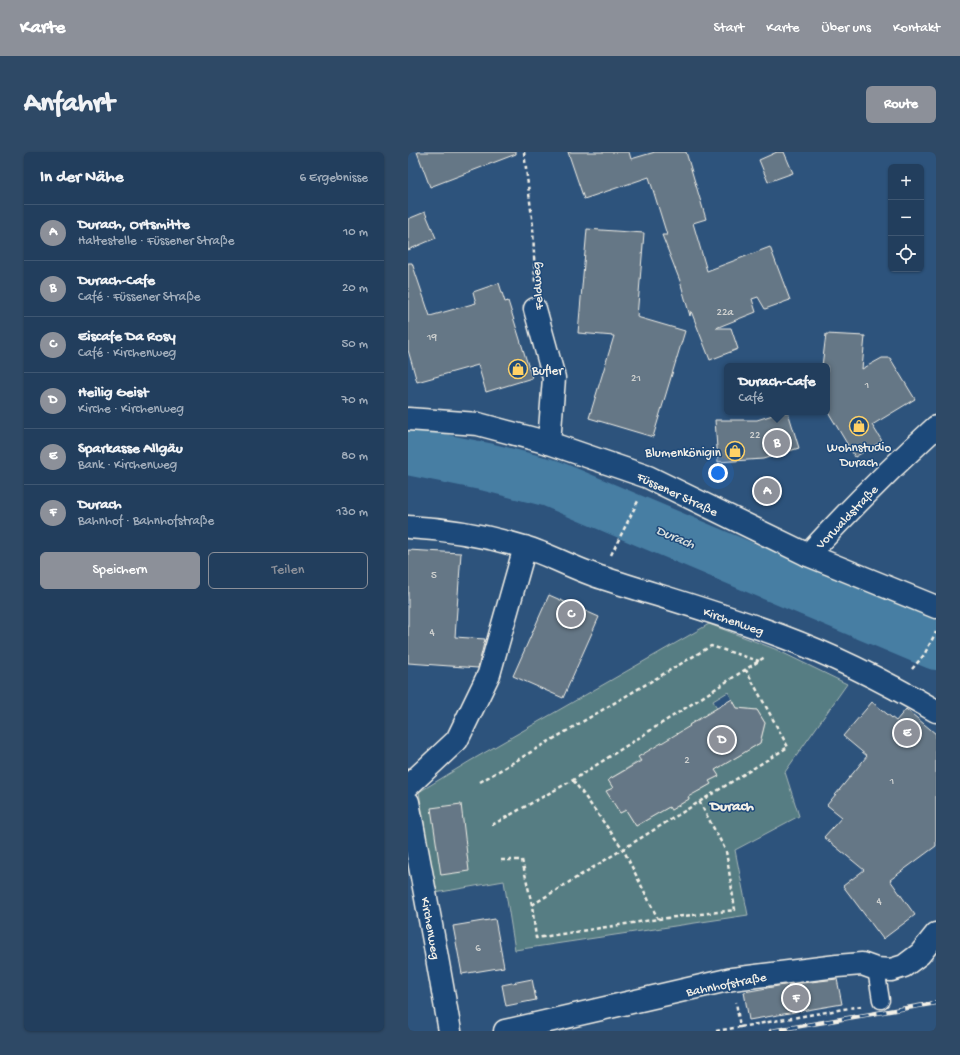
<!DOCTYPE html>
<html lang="de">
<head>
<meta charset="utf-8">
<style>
  body { margin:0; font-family:"Gochi Hand",sans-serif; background:#2e4966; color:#f1f3f6 }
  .controls { position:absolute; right:12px; top:12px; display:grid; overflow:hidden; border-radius:6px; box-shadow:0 1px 3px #0004 }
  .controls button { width:36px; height:36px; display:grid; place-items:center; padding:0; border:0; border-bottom:1px solid #3f5772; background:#223e5d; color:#f1f3f6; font:20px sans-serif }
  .you { position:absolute; left:310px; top:321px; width:14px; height:14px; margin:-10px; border:3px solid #fff; border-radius:50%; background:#1a73e8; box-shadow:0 0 0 6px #1a73e833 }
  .badge { display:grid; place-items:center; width:26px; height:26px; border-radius:50%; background:#8c9099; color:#fff; font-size:13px; font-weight:700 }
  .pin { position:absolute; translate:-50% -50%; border:2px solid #fff; box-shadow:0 1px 4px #0006 }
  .popup { position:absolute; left:316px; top:211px; width:106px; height:52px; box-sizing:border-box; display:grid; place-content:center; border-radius:6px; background:#223e5d; filter:drop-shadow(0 1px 3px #0005); font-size:13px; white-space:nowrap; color:#a2aebc }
  .popup b { font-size:15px; color:#f1f3f6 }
  .popup::after { content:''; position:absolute; left:50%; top:100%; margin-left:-8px; border:8px solid transparent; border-top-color:#223e5d }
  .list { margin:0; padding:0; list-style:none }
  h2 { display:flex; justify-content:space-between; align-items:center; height:52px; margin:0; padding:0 16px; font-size:17px }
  h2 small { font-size:13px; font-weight:400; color:#a2aebc }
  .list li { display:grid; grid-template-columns:26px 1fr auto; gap:12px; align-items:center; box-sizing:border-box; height:56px; padding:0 16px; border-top:1px solid #3f5772 }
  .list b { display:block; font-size:15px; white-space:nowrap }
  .list p { margin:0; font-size:13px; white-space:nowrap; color:#a2aebc }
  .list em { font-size:13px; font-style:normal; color:#a2aebc }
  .actions { display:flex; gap:8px; padding:12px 16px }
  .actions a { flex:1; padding:9px 0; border:1px solid #8c9099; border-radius:6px; text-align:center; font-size:14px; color:#8c9099 }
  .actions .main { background:#8c9099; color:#fff }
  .icon { flex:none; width:22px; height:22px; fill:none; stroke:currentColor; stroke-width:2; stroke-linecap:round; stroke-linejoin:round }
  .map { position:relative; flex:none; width:528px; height:879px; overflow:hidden; border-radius:6px }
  header { display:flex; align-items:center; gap:24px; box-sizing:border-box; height:56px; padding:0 20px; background:#8c9099; color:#fff }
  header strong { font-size:19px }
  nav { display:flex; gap:22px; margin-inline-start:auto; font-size:14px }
  .intro { display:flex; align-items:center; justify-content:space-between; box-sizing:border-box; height:96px; padding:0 24px }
  h1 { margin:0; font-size:28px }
  .button { padding:10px 18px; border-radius:6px; background:#8c9099; color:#fff; font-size:14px; font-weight:700 }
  main { display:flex; gap:24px; padding:0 24px }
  aside { flex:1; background:#223e5d; border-radius:6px; box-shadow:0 1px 3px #0004 }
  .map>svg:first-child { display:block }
  .green { fill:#577d83; stroke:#a6b7b6; fill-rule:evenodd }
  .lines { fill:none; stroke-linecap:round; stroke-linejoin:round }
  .river { stroke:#477ea3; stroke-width:48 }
  .building { fill:#657786; stroke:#f4f1e8 }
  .service-casing { stroke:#f4f1e8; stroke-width:19 }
  .minor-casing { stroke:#f4f1e8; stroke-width:25 }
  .secondary-casing { stroke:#f4f1e8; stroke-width:25 }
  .path { stroke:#f4f1e8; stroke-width:2.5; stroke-dasharray:4 3; stroke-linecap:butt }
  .service { stroke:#1f4a7a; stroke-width:16 }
  .minor { stroke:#1f4a7a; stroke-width:22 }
  .secondary { stroke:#1f4a7a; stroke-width:22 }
  .rail-casing { stroke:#f4f1e8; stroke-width:4.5 }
  .rail { stroke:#1f4a7a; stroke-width:3; stroke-dasharray:9; stroke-linecap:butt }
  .labels { text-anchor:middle; stroke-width:3; stroke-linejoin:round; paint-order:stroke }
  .number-label { font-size:11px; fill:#d0d2d0 }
  .street-label { font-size:13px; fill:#f4f1e8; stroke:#1f4a7a }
  .poi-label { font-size:13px; fill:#f4f1e8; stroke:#1f4a7a; text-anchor:start }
  .water-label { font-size:14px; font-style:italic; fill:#dae0de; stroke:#1f4a7a }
  .quarter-label { font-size:15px; font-weight:bold; fill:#f4f1e8; stroke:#1f4a7a }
</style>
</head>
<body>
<header>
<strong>Karte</strong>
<nav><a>Start</a><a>Karte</a><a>Über uns</a><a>Kontakt</a></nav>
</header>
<div class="intro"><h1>Anfahrt</h1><a class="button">Route</a></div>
<main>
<aside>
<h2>In der Nähe<small>6 Ergebnisse</small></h2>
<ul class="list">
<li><span class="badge">A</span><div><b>Durach, Ortsmitte</b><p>Haltestelle · Füssener Straße</p></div><em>10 m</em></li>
<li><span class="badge">B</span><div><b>Durach-Cafe</b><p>Café · Füssener Straße</p></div><em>20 m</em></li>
<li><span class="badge">C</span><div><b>Eiscafe Da Rosy</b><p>Café · Kirchenweg</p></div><em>50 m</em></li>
<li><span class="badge">D</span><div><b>Heilig Geist</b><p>Kirche · Kirchenweg</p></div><em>70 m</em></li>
<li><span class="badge">E</span><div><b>Sparkasse Allgäu</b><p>Bank · Kirchenweg</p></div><em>80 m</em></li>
<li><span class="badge">F</span><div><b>Durach</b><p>Bahnhof · Bahnhofstraße</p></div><em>130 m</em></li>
</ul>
<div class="actions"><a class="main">Speichern</a><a>Teilen</a></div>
</aside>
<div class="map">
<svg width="528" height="879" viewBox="0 0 528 879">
  <rect width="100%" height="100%" fill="#2d537c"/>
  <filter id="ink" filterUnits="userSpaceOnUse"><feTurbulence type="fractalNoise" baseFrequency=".025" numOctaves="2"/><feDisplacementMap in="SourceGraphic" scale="8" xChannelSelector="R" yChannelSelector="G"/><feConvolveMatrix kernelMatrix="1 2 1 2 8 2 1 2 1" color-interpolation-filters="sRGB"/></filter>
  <g filter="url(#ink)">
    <!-- green -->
    <path class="green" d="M301,472L367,497L439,532L377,620L391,664L327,698L340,763L107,798L96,729L27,741L11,640L62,609ZM320,540L329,556L349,558L357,571L352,591L307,618L311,624L301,629L303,632L291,639L279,643L281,647L263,658L261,655L228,674L218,658L212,661L199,639L205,636L200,628L283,577L281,573L309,556L305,549Z"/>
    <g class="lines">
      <!-- river -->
      <path class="river" d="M0,299L79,315L142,331L528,494"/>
    </g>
    <!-- building -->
    <path class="building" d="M9,0H108V2L22,35Z
      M160,0H221L223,7L247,0H278L298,67L285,71L299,119L362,95L382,148L357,157L350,145L344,147L348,160L308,176H323L330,197L302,208L283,159L282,164L272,129L254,83H259L241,25L176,47Z
      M369,0H376L385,21L360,30L351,8Z
      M17,60L28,86L0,98V67Z
      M179,77L236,81L229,165L277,179L245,285L181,266L206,184L170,181Z
      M0,111H4L22,164L68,151L65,140L91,131L97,150L100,149L124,226L78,240L70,213L9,230L0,198Z
      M418,182L457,184L454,217L474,206H482L507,247L464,273L474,289L447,305L419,258V214H414Z
      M374,260H380L391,296L355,307L310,310L307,268H349Z
      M0,398L53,401L47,485L77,487L70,516L0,511Z
      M141,443L191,465L155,546L105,524Z
      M324,547L329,556L349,558L357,571L352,591L307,618L311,624L301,629L303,632L280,645L281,647L263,658L261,655L228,674L218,658L212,661L198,639L205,636L200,628L233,609L230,605L282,574L281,573Z
      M464,550L488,569L498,557L528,582V694L482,728L507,763L475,787L435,734L456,718L416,685L434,665L419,653L459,604L435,584Z
      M53,652L61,719L33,723L23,656Z
      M87,767L96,815L54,822L45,774Z
      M124,827L128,848L98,854L94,833Z
      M429,827L434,852L341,868L336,840L376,833Z"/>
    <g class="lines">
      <defs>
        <path id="service" d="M468,817L473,848"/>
        <path id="minor" d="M127,157L146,226L141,291
          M0,375C39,377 79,384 116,395C143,403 168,418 195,426C254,445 315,462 373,484C427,504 478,530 528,559
          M400,403C441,358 483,316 528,275
          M0,634L49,588L81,522L117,395
          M0,650L26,789L42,879
          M97,879L324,827L429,814L454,812L468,817L483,818L496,814L512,802L528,782"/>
        <path id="secondary" d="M0,267L70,272L141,291L240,325L400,403L528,455"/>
      </defs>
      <!-- service casing -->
      <use href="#service" class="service-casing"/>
      <!-- minor casing -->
      <use href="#minor" class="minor-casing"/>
      <!-- secondary casing -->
      <use href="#secondary" class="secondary-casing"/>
      <!-- path -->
      <path class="path" d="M116,0L125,74L127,132
        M203,403L231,347
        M504,517L516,503L528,480
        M165,628L215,697L380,595L338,518
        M72,630L303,494L351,509
        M84,673L165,628L357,505
        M93,708H114L124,753L128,786L250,767L327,758L318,699L291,649
        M124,753L215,697L250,767
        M332,875L453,854
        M308,879L332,875L328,850"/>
      <!-- service -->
      <use href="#service" class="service"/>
      <!-- minor -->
      <use href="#minor" class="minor"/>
      <!-- secondary -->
      <use href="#secondary" class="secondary"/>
      <defs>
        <path id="rail" d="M363,879L528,851"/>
      </defs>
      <!-- rail casing -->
      <use href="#rail" class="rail-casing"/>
      <!-- rail -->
      <use href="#rail" class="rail"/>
    </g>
  </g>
  <!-- icons -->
  <defs>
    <symbol id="shop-ring" viewBox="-11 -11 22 22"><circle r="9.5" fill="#1f4a7a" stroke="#ffd166" stroke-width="1.5"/><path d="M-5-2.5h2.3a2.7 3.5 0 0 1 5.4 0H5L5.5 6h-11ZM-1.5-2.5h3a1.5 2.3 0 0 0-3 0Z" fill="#ffd166"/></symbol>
  </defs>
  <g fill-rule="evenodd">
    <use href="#shop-ring" x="99" y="206" width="22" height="22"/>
    <use href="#shop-ring" x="440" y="263" width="22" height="22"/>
    <use href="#shop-ring" x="316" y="288" width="22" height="22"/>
  </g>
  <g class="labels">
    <!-- number labels -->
    <g class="number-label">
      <text x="317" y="163">22a</text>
      <text x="24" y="188">19</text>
      <text x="228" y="229">21</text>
      <text x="459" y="236">1</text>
      <text x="347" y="286">22</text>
      <text x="26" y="426">5</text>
      <text x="24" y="483">4</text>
      <text x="279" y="611">2</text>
      <text x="484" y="632">1</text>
      <text x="471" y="752">4</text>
      <text x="70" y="799">6</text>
    </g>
    <!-- street labels -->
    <g class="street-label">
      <text transform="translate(128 134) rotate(-94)" y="5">Feldweg</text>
      <text transform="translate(270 341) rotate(25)" y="5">Füssener Straße</text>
      <text transform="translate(438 364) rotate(-46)" y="5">Vorwaldstraße</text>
      <text transform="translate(326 468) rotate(19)" y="5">Kirchenweg</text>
      <text transform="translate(24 776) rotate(80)" y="5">Kirchenweg</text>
      <text transform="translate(318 831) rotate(-11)" y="5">Bahnhofstraße</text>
    </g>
    <!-- poi labels -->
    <g class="poi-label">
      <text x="124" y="222">Bufler</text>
      <text x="451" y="299" text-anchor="middle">Wohnstudio<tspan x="451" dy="15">Durach</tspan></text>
      <text x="313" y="304" text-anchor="end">Blumenkönigin</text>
    </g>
    <!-- water labels -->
    <g class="water-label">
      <text transform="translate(268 384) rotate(23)" y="5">Durach</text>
    </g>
    <!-- quarter labels -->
    <g class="quarter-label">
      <text x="324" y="658">Durach</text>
    </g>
  </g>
</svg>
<div class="controls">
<button>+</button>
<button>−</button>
<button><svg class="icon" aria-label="locate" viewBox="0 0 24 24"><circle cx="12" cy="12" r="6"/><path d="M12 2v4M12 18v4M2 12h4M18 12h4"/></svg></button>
</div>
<div class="you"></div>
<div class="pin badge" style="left:359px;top:339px">A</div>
<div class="pin badge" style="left:369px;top:291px">B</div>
<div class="popup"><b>Durach-Cafe</b>Café</div>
<div class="pin badge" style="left:163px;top:462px">C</div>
<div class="pin badge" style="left:314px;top:588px">D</div>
<div class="pin badge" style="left:499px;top:581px">E</div>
<div class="pin badge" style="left:388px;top:846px">F</div>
</div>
</main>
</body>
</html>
